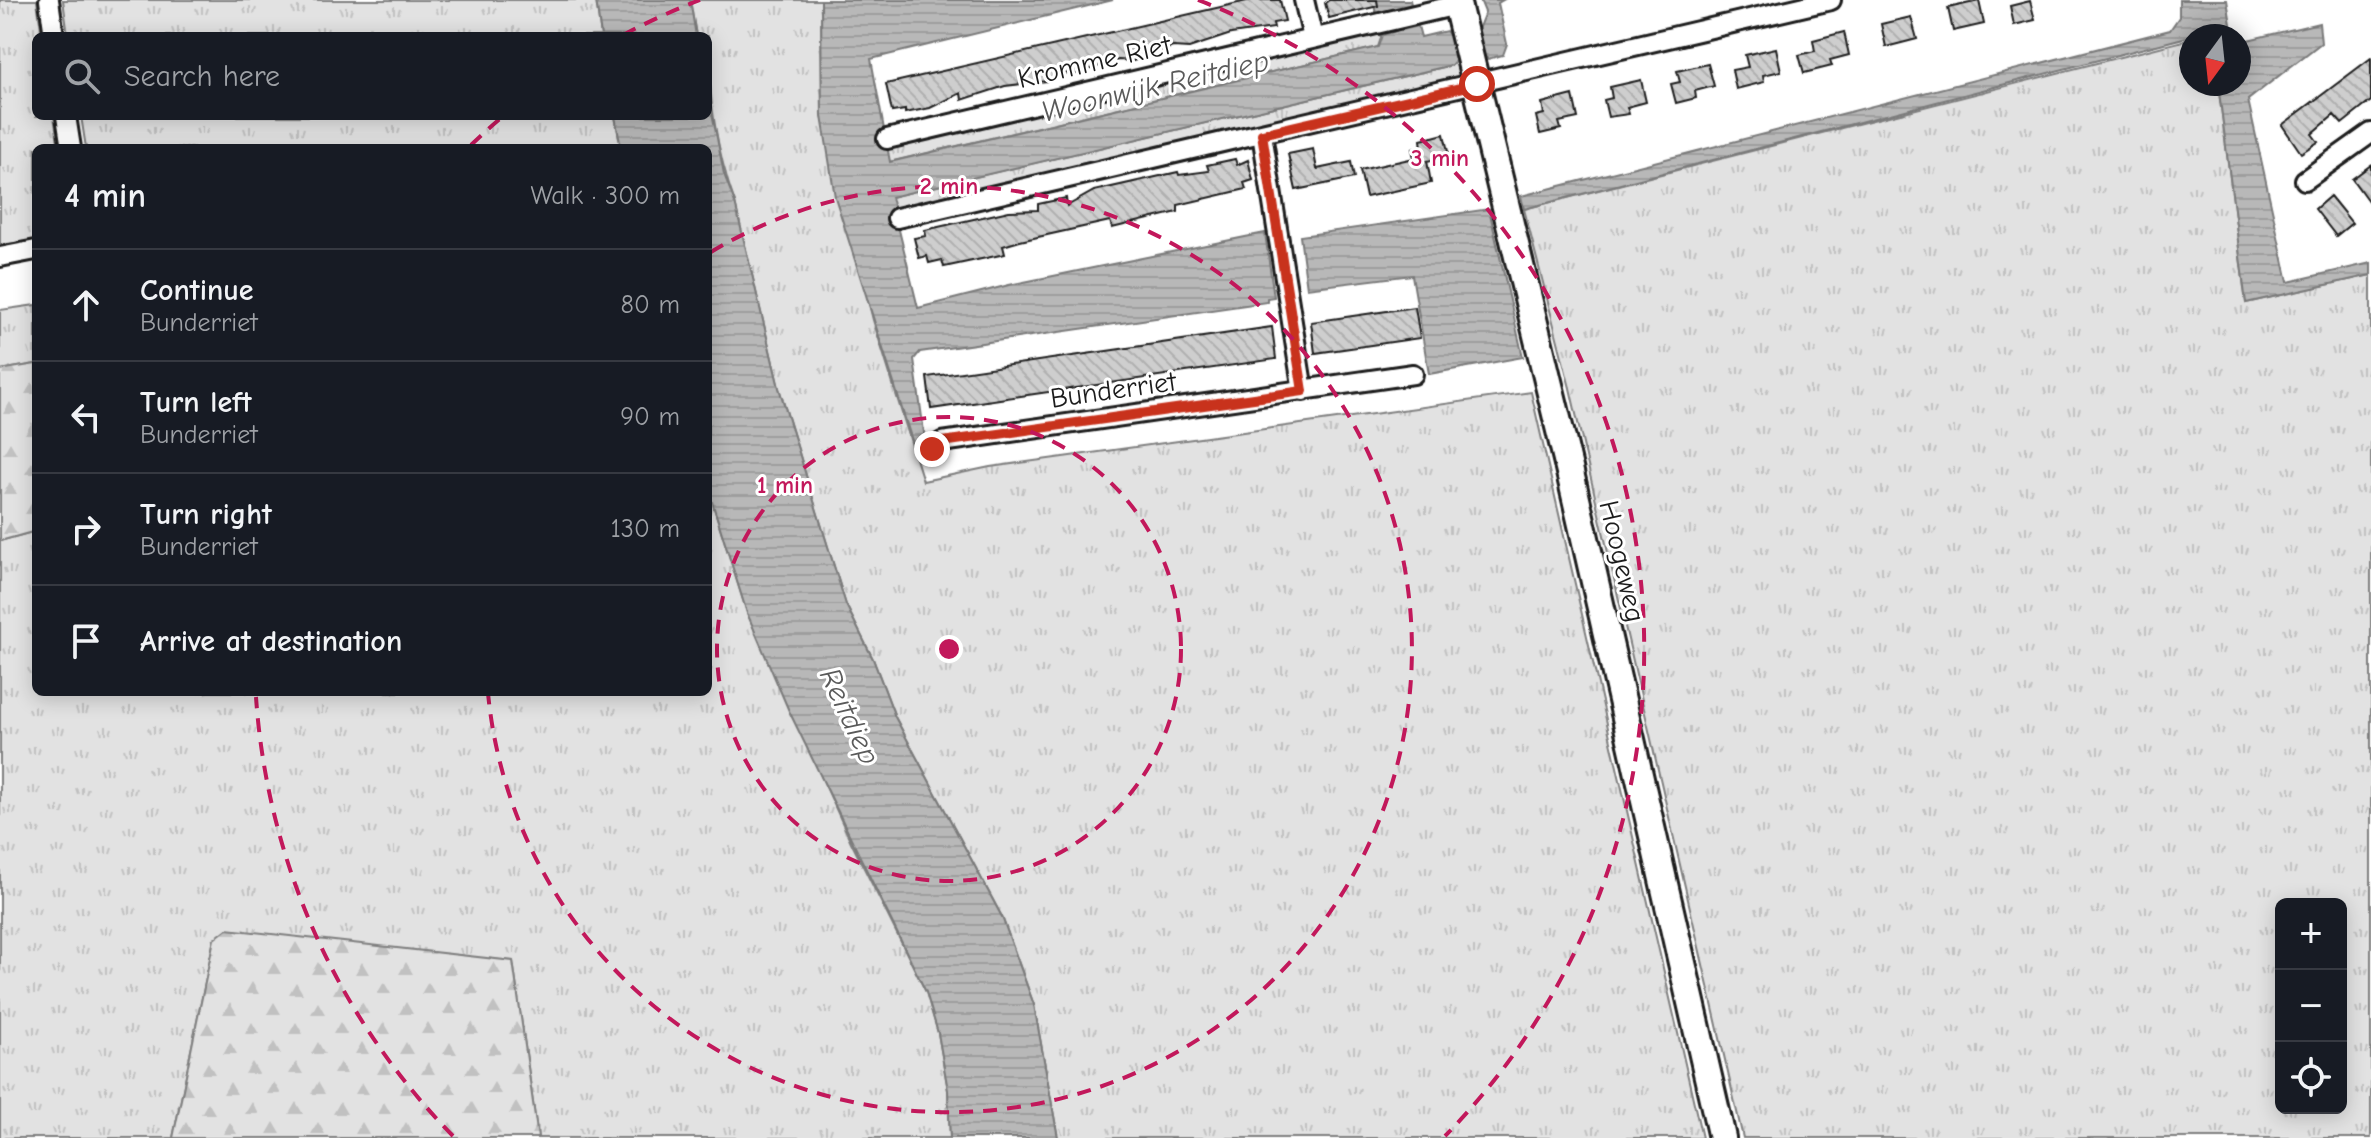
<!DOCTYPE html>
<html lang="en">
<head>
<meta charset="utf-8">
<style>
  body { margin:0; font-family:"Comic Neue",sans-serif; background:#242831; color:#f1f3f6 }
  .controls { position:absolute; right:24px; bottom:24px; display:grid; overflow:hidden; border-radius:12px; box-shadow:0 4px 20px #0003 }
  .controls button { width:72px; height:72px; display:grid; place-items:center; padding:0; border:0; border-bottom:2px solid #363941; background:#171b24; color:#f1f3f6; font:40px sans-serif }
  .compass { position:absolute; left:2179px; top:24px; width:72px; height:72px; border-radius:50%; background:#171b24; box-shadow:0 4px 20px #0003; rotate:195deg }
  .stop { position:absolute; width:24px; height:24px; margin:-18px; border:6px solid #c8321e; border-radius:50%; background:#fff }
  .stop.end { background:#c8321e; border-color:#fff; box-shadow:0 2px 8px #0008 }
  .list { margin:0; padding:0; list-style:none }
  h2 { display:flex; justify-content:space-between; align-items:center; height:104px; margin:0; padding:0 32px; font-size:34px }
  h2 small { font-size:26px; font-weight:400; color:#9ea1a6 }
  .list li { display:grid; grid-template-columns:52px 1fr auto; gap:24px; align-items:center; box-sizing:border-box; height:112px; padding:0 32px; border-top:2px solid #363941 }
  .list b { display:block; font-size:30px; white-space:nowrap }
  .list p { margin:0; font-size:26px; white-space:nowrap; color:#9ea1a6 }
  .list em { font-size:26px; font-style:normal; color:#9ea1a6 }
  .icon { flex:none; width:44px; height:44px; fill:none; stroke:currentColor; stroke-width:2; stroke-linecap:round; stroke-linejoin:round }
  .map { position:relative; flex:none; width:2371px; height:1138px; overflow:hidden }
  .search { position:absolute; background:#171b24; box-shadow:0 4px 20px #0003; left:32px; top:32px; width:680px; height:88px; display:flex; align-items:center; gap:20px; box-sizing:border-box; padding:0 28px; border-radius:12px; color:#9ea1a6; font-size:30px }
  .panel { position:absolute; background:#171b24; box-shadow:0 4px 20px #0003; left:32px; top:144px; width:680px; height:552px; border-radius:12px }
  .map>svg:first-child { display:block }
  .grass { fill:url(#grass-tufts); stroke:#7f7f7f; stroke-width:2; fill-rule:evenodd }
  .forest { fill:url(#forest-firs); stroke:#7f7f7f; stroke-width:2 }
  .water { fill:url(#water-rules); stroke:#7a7a7a; stroke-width:2 }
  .building { fill:url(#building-back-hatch); stroke:#1c1c1c; stroke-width:2 }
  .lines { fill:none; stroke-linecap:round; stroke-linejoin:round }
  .street-casing { stroke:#1c1c1c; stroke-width:24 }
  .secondary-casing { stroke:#1c1c1c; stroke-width:32 }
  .street { stroke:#fff; stroke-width:18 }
  .secondary { stroke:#fff; stroke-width:26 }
  .route { stroke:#c8321e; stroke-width:10 }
  .ring { fill:none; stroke:#c2185b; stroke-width:4; stroke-dasharray:14 10 }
  .labels { text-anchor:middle; stroke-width:6; stroke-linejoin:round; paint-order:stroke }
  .street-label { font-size:28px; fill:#1c1c1c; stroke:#fff }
  .water-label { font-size:30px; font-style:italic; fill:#5a5a5a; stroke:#fff }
  .centre { fill:#c2185b; stroke:#fff; stroke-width:4 }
  .ring-label { font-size:24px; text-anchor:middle; font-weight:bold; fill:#c2185b; stroke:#fff; stroke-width:6; stroke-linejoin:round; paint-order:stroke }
</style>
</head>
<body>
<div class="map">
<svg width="2371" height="1138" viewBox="0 0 2371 1138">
  <defs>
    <pattern id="grass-tufts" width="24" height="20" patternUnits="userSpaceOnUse" patternTransform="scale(2)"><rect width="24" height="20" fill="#e2e2e2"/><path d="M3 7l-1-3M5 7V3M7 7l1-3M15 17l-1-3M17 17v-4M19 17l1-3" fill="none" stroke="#c1c1c1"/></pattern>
    <pattern id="forest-firs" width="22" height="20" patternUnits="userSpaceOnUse" patternTransform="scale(2)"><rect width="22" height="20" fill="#e2e2e2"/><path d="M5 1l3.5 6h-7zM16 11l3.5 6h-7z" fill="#c1c1c1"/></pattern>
    <pattern id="water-rules" width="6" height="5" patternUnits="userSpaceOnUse" patternTransform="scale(2)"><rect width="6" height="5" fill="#b8b8b8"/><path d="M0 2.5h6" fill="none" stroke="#9e9e9e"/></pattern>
    <pattern id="building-back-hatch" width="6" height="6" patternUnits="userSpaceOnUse" patternTransform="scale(2)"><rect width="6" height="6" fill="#cecece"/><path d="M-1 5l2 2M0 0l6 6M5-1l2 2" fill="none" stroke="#b0b0b0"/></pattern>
  </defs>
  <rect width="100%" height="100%" fill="#fff"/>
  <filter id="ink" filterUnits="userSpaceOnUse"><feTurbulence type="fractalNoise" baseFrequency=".0125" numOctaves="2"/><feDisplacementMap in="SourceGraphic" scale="16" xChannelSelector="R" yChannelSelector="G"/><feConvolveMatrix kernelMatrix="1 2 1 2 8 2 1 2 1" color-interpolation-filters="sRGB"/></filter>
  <g filter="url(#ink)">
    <!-- grass -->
    <path class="grass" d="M0,0H37L42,36H36V116H54L59,148H36V240L0,245Z
      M63,0H596L601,36H68Z
      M690,0H821L822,116L873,320L923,481L990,467L1531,392L1702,1138H1058L1034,1005L1002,917L895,717L873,659L846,605L779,388L735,203C715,148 708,94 708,36H696Z
      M1379,33L1383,41L1378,47L889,162L886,148Z
      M2191,39V84H2218L2246,303L2371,275V1138H1743L1570,388L1524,209ZM2281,904H2341V1108H2281Z
      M1456,60L1460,78L893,209L890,197L1452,65Z
      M81,116H615L621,148H86Z
      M36,305V364L0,370V310Z
      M708,489L747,613L851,842L926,992L938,1033L948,1090L950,1138H538L513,961L214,939L173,1138H0V541L36,531V692H708Z"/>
    <!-- forest -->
    <path class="forest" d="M36,364V531L0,541V370Z
      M227,929L513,961L538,1138H173L214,939Z"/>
    <!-- water -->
    <path class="water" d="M596,0H690L696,36H601Z
      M821,0H1113L871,59L890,162L1378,47L1382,35L1396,31L1391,10L1376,14L1373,0H1410L1411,4L1397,9L1402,30L1418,26L1421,37L1446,31L1451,37L1477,32L1485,12L1480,0H1503L1498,3L1507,44L1503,55L1488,59L1482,54L1456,60L1452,65L891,197L918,308L1009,285L1265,233L1274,297L1267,298V302L920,352L914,359L926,447L915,450L835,197L822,116Z
      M2179,0H2227L2233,36H2191L1524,209L1521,196L2170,30L2179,17Z
      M2319,23L2321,43L2248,100L2288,282L2371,263V275L2246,303L2218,84H2239V42Z
      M708,92L724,174L735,203L779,388L846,605L873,659L895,717L1002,917L1034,1005L1058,1138H950L948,1090L938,1033L926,992L789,711L747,613L708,489V148H621L615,116H708Z
      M1489,209L1523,357L1429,374L1412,275L1307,288L1300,236Z"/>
    <!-- building -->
    <path class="building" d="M1251,0H1280L1285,21L1273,23L1274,28L1231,34L1189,48L1173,47L1133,61L1118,60L1076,74L1060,73L1047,81L1005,86L962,100L961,93L930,108L905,113V110L892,112L886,84Z
      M1329,0H1377L1378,6L1329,18L1325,3Z
      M1979,1L1984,24L1953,31L1948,8Z
      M2030,1L2035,20L2014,25L2010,6Z
      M1911,17L1917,39L1886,47L1881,24Z
      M1844,32L1849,55L1830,60L1832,66L1804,73L1799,55L1815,51L1813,40Z
      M1776,48L1781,71L1763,75L1764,82L1736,89L1732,70L1748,67L1745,55Z
      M2371,58V101L2342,124L2334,115L2312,134L2318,142L2301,153L2282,125Z
      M1708,64L1714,86L1695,91L1696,98L1676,103L1671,84L1680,82L1677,71Z
      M1641,80L1646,102L1627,107L1629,114L1608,117L1604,100L1612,98L1610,87Z
      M1573,95L1578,118L1559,122L1561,129L1540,134L1536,116L1544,114L1542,103Z
      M1444,134L1449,156L1427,161L1431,183L1366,197L1360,170L1414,158L1412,149L1422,147L1421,140Z
      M1313,149L1317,169L1351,162L1354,178L1296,190L1288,154Z
      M1235,159L1237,165L1248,160L1253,180L1244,183L1246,189L1178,205V212L1112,228L1110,221L1020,241L1003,246L1005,254L944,267L942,260L929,263L927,256L919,258L914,238L926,236L925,230L1009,211L1038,210V204L1066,198L1067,206L1094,191L1178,172L1179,175L1209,171L1207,165Z
      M2371,165V205L2352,179Z
      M2330,196L2352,223L2336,236L2315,209Z
      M1415,307L1420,338L1315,353L1311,322Z
      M1272,327L1276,359L931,409L927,377Z"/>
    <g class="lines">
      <defs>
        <path id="street" d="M49,0L54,36
          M1304,0L1313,38
          M66,116L71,148
          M1262,134L1303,391
          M887,139L1457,5
          M2305,180L2371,133
          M897,218L1831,0
          M0,257L36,250
          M932,449L942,442L1413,374"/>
        <path id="secondary" d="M1456,0L1569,468L1722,1138"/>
      </defs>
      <!-- street casing -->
      <use href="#street" class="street-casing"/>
      <!-- secondary casing -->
      <use href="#secondary" class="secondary-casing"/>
      <!-- street -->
      <use href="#street" class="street"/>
      <!-- secondary -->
      <use href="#secondary" class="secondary"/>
    </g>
  </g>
  <g class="lines" filter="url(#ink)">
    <!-- route -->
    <path class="route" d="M932,449L942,442L1303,391L1262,134L1477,84"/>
  </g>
  <!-- distance rings -->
  <g class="ring">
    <circle cx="949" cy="649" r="232"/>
    <path d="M711 252A463 463 0 1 1 488 693"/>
    <path d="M453 1136A695 695 0 0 1 256 697M471 145A695 695 0 0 1 502 117M623 35A695 695 0 0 1 700 0M1198 0A695 695 0 0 1 1445 1136"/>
  </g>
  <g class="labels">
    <!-- street labels -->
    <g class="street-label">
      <text transform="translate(1094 61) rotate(-13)" y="10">Kromme Riet</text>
      <text transform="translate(1113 389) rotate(-8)" y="10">Bunderriet</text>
      <text transform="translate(1623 561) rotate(77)" y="10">Hoogeweg</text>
    </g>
    <!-- water labels -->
    <g class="water-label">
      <text transform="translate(1155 86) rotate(-13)" y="10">Woonwijk Reitdiep</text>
      <text transform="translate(850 716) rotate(65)" y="10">Reitdiep</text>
    </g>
  </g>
  <circle cx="949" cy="649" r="12" class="centre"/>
  <g class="ring-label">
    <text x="1440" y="166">3 min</text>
    <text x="949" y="194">2 min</text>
    <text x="785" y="493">1 min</text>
  </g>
</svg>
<div class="controls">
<button>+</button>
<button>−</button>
<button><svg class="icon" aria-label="locate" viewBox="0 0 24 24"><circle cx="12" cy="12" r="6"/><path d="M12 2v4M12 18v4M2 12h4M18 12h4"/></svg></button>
</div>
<svg class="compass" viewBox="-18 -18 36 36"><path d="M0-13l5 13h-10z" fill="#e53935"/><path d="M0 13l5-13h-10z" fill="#9ea1a6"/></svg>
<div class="stop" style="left:1477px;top:84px"></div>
<div class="stop end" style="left:932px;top:449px"></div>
<div class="search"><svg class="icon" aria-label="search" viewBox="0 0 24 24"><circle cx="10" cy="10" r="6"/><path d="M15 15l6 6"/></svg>Search here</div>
<section class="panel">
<h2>4 min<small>Walk · 300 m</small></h2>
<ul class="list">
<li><svg class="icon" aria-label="ahead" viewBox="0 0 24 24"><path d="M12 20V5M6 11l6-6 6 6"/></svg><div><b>Continue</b><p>Bunderriet</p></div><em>80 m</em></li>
<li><svg class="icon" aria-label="left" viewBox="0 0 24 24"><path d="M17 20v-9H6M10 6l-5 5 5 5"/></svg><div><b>Turn left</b><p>Bunderriet</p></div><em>90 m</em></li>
<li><svg class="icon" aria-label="right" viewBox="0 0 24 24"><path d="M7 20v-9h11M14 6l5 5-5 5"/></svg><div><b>Turn right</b><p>Bunderriet</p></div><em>130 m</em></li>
<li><svg class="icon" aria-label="arrive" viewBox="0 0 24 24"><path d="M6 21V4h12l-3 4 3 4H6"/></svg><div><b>Arrive at destination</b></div></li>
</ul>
</section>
</div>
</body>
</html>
